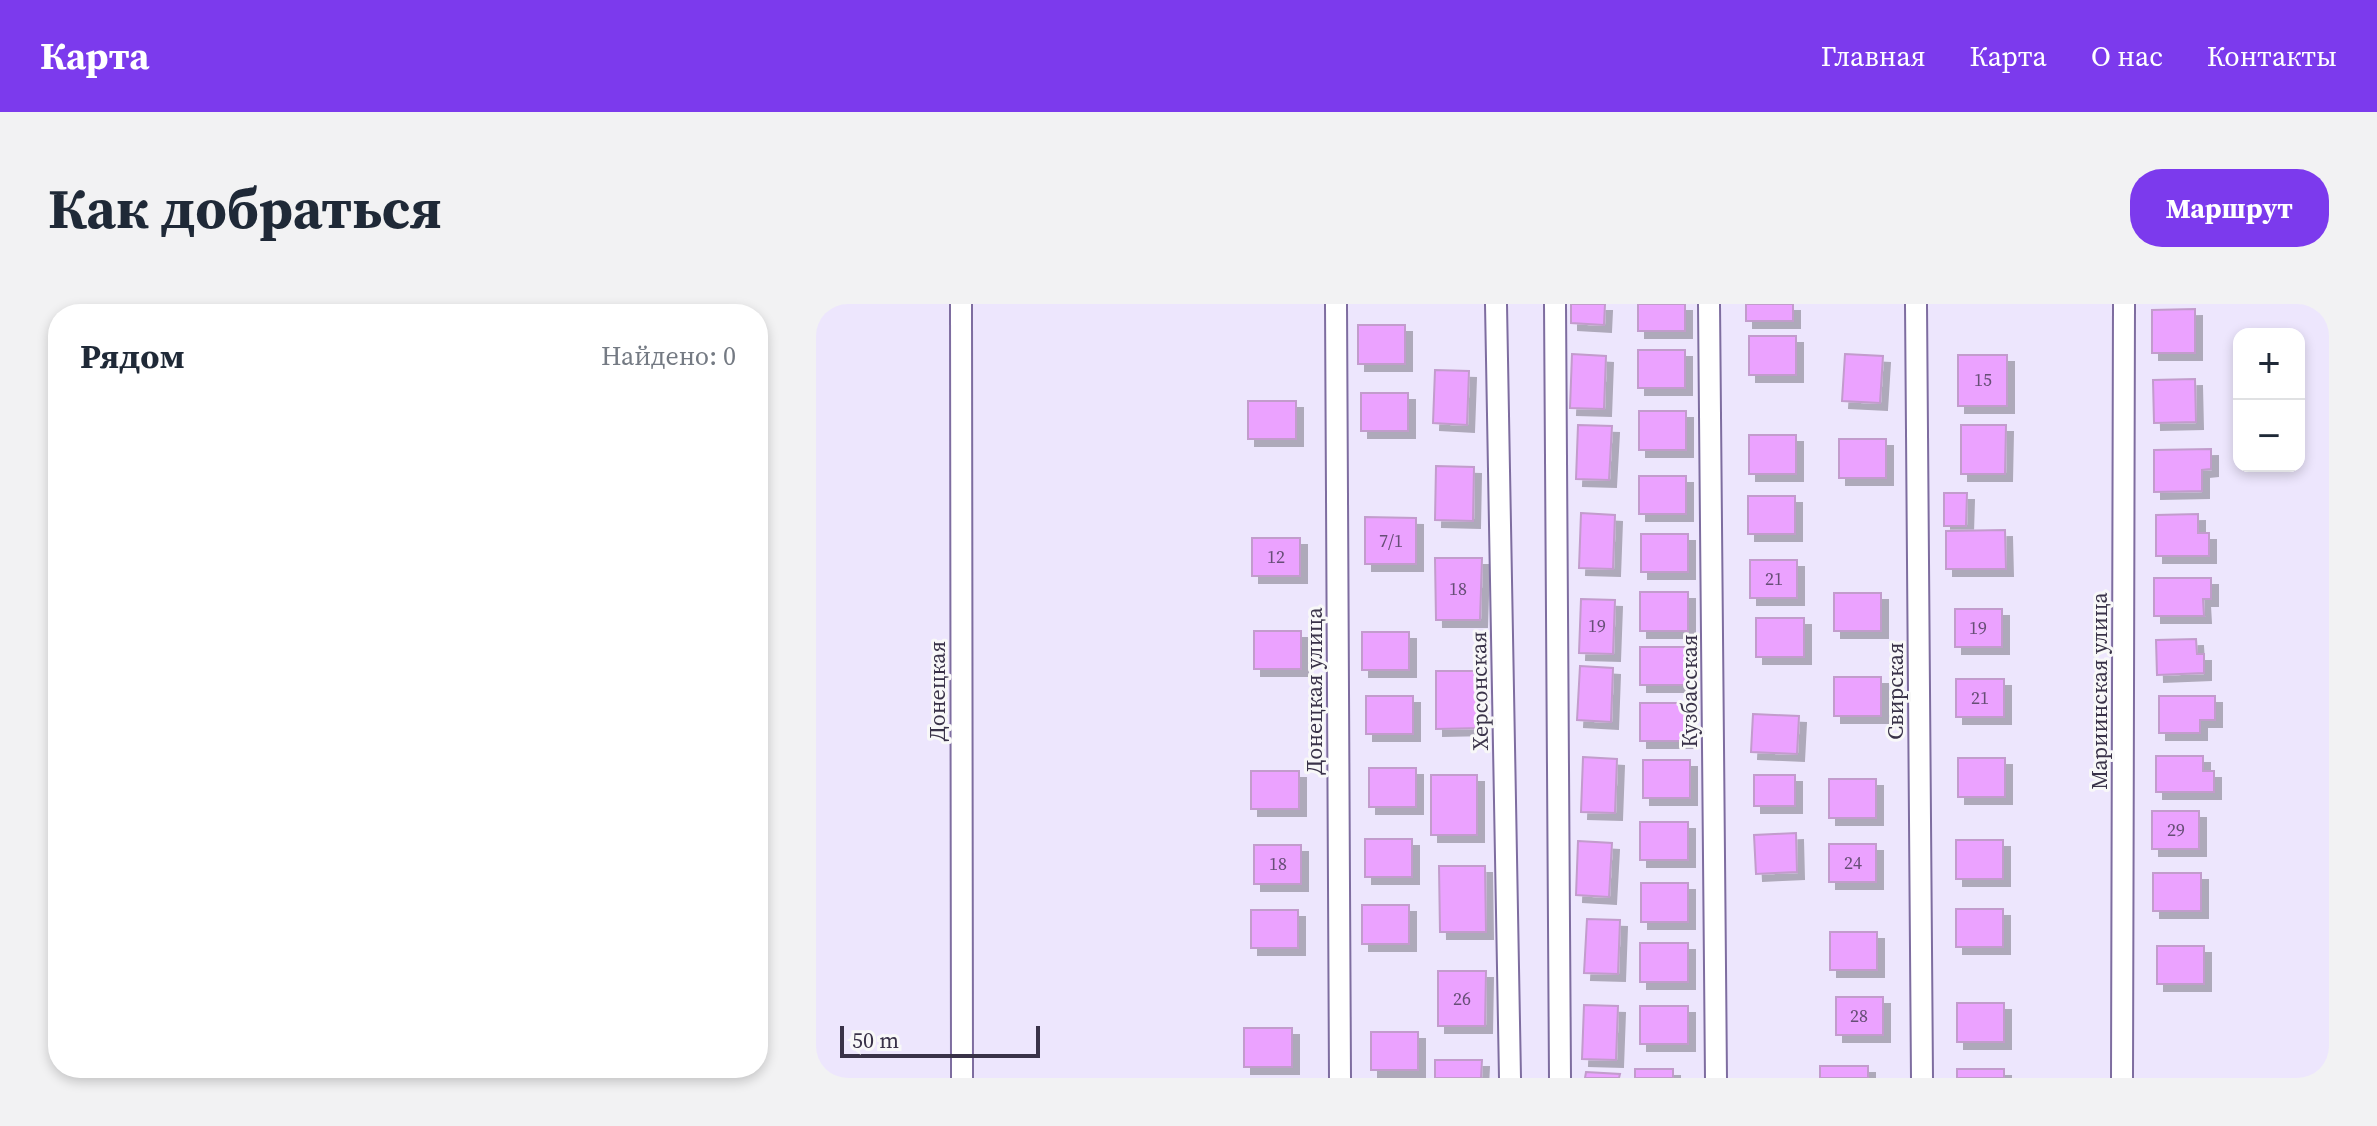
<!DOCTYPE html>
<html lang="ru">
<head>
<meta charset="utf-8">
<style>
  body { margin:0; font-family:"Source Serif 4",serif; background:#f2f2f3; color:#1f2937 }
  .controls { position:absolute; right:24px; top:24px; display:grid; overflow:hidden; border-radius:16px; box-shadow:0 4px 12px #0003 }
  .controls button { width:72px; height:72px; display:grid; place-items:center; padding:0; border:0; border-bottom:2px solid #e0e1e3; background:#fff; color:#1f2937; font:40px sans-serif }
  .scale { position:absolute; left:24px; bottom:20px; width:200px; box-sizing:border-box; padding-left:8px; border:4px solid #393248; border-top:0; font-size:22px; line-height:28px; white-space:nowrap; color:#393248; -webkit-text-stroke:6px #f8f8f8; paint-order:stroke }
  .list { margin:0; padding:0; list-style:none }
  h2 { display:flex; justify-content:space-between; align-items:center; height:104px; margin:0; padding:0 32px; font-size:34px }
  h2 small { font-size:26px; font-weight:400; color:#747a83 }
  .map { position:relative; flex:none; width:1513px; height:774px; overflow:hidden; border-radius:32px }
  header { display:flex; align-items:center; gap:48px; box-sizing:border-box; height:112px; padding:0 40px; background:#7c3aed; color:#fff }
  header strong { font-size:38px }
  nav { display:flex; gap:44px; margin-inline-start:auto; font-size:28px }
  .intro { display:flex; align-items:center; justify-content:space-between; box-sizing:border-box; height:192px; padding:0 48px }
  h1 { margin:0; font-size:56px }
  .button { padding:20px 36px; border-radius:32px; background:#7c3aed; color:#fff; font-size:28px; font-weight:700 }
  main { display:flex; gap:48px; padding:0 48px }
  aside { flex:1; background:#fff; border-radius:32px; box-shadow:0 4px 12px #0003 }
  .map>svg:first-child { display:block }
  .building { fill:#eba2ff; stroke:#c29ccc; stroke-width:2; filter:url(#shadow) }
  .lines { fill:none; stroke-linecap:round; stroke-linejoin:round }
  .minor-casing { stroke:#7e6da0; stroke-width:24 }
  .minor { stroke:#fff; stroke-width:20 }
  .labels { text-anchor:middle; stroke-width:6; stroke-linejoin:round; paint-order:stroke }
  .number-label { font-size:18px; fill:#664e76 }
  .street-label { font-size:22px; fill:#393248; stroke:#f8f8f8 }
</style>
</head>
<body>
<header>
<strong>Карта</strong>
<nav><a>Главная</a><a>Карта</a><a>О нас</a><a>Контакты</a></nav>
</header>
<div class="intro"><h1>Как добраться</h1><a class="button">Маршрут</a></div>
<main>
<aside>
<h2>Рядом<small>Найдено: 0</small></h2>
<ul class="list">
</ul>
</aside>
<div class="map">
<svg width="1513" height="774" viewBox="0 0 1513 774">
  <defs>
    <filter id="shadow"><feDropShadow dx="7" dy="7" stdDeviation="0" flood-color="#0004"/></filter>
  </defs>
  <rect width="100%" height="100%" fill="#ede6fd"/>
  <!-- building -->
  <path class="building" d="M755,0H789L788,21L755,19Z
    M822,0H869V27H822Z
    M930,0H977V17H930Z
    M1379,5V49H1336V6Z
    M542,21H589V60H542Z
    M933,32H980V71H933Z
    M822,46H869V84H822Z
    M756,50L790,52L788,105L754,104Z
    M1029,50L1067,52L1064,99L1026,97Z
    M1142,51H1191V102H1142Z
    M619,66L653,67L651,121L617,119Z
    M1379,75L1380,118L1338,119L1337,76Z
    M545,89H592V127H545Z
    M432,97H480V135H432Z
    M823,107H870V146H823Z
    M762,121L796,122L793,176L760,175Z
    M1145,121H1190L1189,170H1145Z
    M933,131H980V170H933Z
    M1023,135H1070V174H1023Z
    M1395,145V165L1386,166V187L1338,188V146Z
    M620,162L658,163L657,217L619,216Z
    M823,172H870V210H823Z
    M1128,189H1151L1150,222H1128Z
    M932,192H979V230H932Z
    M765,209L799,211L797,265L763,264Z
    M1382,210V229H1393V252H1340V211Z
    M549,213L600,214V260H549Z
    M1189,226L1190,265H1130V227Z
    M825,230H872V268H825Z
    M436,234H484V272H436Z
    M619,254H666L664,316H620Z
    M934,256H981V294H934Z
    M1338,274H1395V295H1387L1388,312H1338Z
    M824,288H872V327H824Z
    M1018,289H1065V327H1018Z
    M765,295L799,296L797,350L763,349Z
    M1139,305H1186V343H1139Z
    M940,314H988V353H940Z
    M438,327H485V365H438Z
    M546,328H593V366H546Z
    M1380,335L1381,350H1388V369L1341,371L1340,336Z
    M824,343H872V381H824Z
    M764,362L797,364L795,418L761,416Z
    M620,367H664L665,424L620,425Z
    M1018,373H1065V412H1018Z
    M1140,375H1188V413H1140Z
    M550,392H597V430H550Z
    M1343,392H1399V416H1384V429H1343Z
    M824,399H872V437H824Z
    M937,410L983,412L981,450L935,448Z
    M1340,452H1387V467H1398V488H1340Z
    M767,453L801,455L799,509L765,508Z
    M1142,454H1189V493H1142Z
    M827,456H874V494H827Z
    M553,464H600V503H553Z
    M435,467H483V505H435Z
    M615,471H661V531H615Z
    M938,471H979V502H938Z
    M1013,475H1060V514H1013Z
    M1336,507H1383V545H1336Z
    M824,518H872V556H824Z
    M980,529L981,568L940,570L938,531Z
    M549,535H596V573H549Z
    M1140,536H1187V575H1140Z
    M762,537L796,539L793,593L760,591Z
    M1013,540H1060V578H1013Z
    M438,541H485V580H438Z
    M623,562H669L670,628H624Z
    M1337,569H1385V607H1337Z
    M825,579H872V618H825Z
    M546,601H593V640H546Z
    M1140,605H1187V643H1140Z
    M435,606H482V644H435Z
    M771,615L804,616L802,670L768,669Z
    M1014,628H1061V666H1014Z
    M824,639H872V678H824Z
    M1341,642H1388V680H1341Z
    M622,667H670L669,722H622Z
    M1020,693H1067V731H1020Z
    M1141,699H1188V738H1141Z
    M768,701L802,702L800,756L766,755Z
    M824,702H872V740H824Z
    M428,724H476V763H428Z
    M555,728H602V766H555Z
    M619,756H666L665,774H619Z
    M1004,762H1052V774H1004Z
    M819,765H857V774H819Z
    M1141,765H1188V774H1141Z
    M770,768L804,770L803,774H769Z"/>
  <g class="lines">
    <defs>
      <path id="minor" d="M145,0L146,774
        M520,0L524,774
        M680,0L694,774
        M739,0L744,774
        M893,0L900,774
        M1100,0L1106,774
        M1306,774L1308,0"/>
    </defs>
    <!-- minor casing -->
    <use href="#minor" class="minor-casing"/>
    <!-- minor -->
    <use href="#minor" class="minor"/>
  </g>
  <g class="labels">
    <!-- number labels -->
    <g class="number-label">
      <text x="1167" y="82">15</text>
      <text x="575" y="243">7/1</text>
      <text x="460" y="259">12</text>
      <text x="958" y="281">21</text>
      <text x="642" y="291">18</text>
      <text x="781" y="328">19</text>
      <text x="1162" y="330">19</text>
      <text x="1164" y="400">21</text>
      <text x="1360" y="532">29</text>
      <text x="1037" y="565">24</text>
      <text x="462" y="566">18</text>
      <text x="646" y="701">26</text>
      <text x="1043" y="718">28</text>
    </g>
    <!-- street labels -->
    <g class="street-label">
      <text transform="translate(121 387) rotate(-90)" y="8">Донецкая</text>
      <text transform="translate(498 387) rotate(-90)" y="8">Донецкая улица</text>
      <text transform="translate(663 387) rotate(-91)" y="8">Херсонская</text>
      <text transform="translate(873 387) rotate(-90)" y="8">Кузбасская</text>
      <text transform="translate(1079 387) rotate(-90)" y="8">Свирская</text>
      <text transform="translate(1283 387) rotate(-90)" y="8">Мариинская улица</text>
    </g>
  </g>
</svg>
<div class="controls">
<button>+</button>
<button>−</button>
</div>
<div class="scale">50 m</div>
</div>
</main>
</body>
</html>
